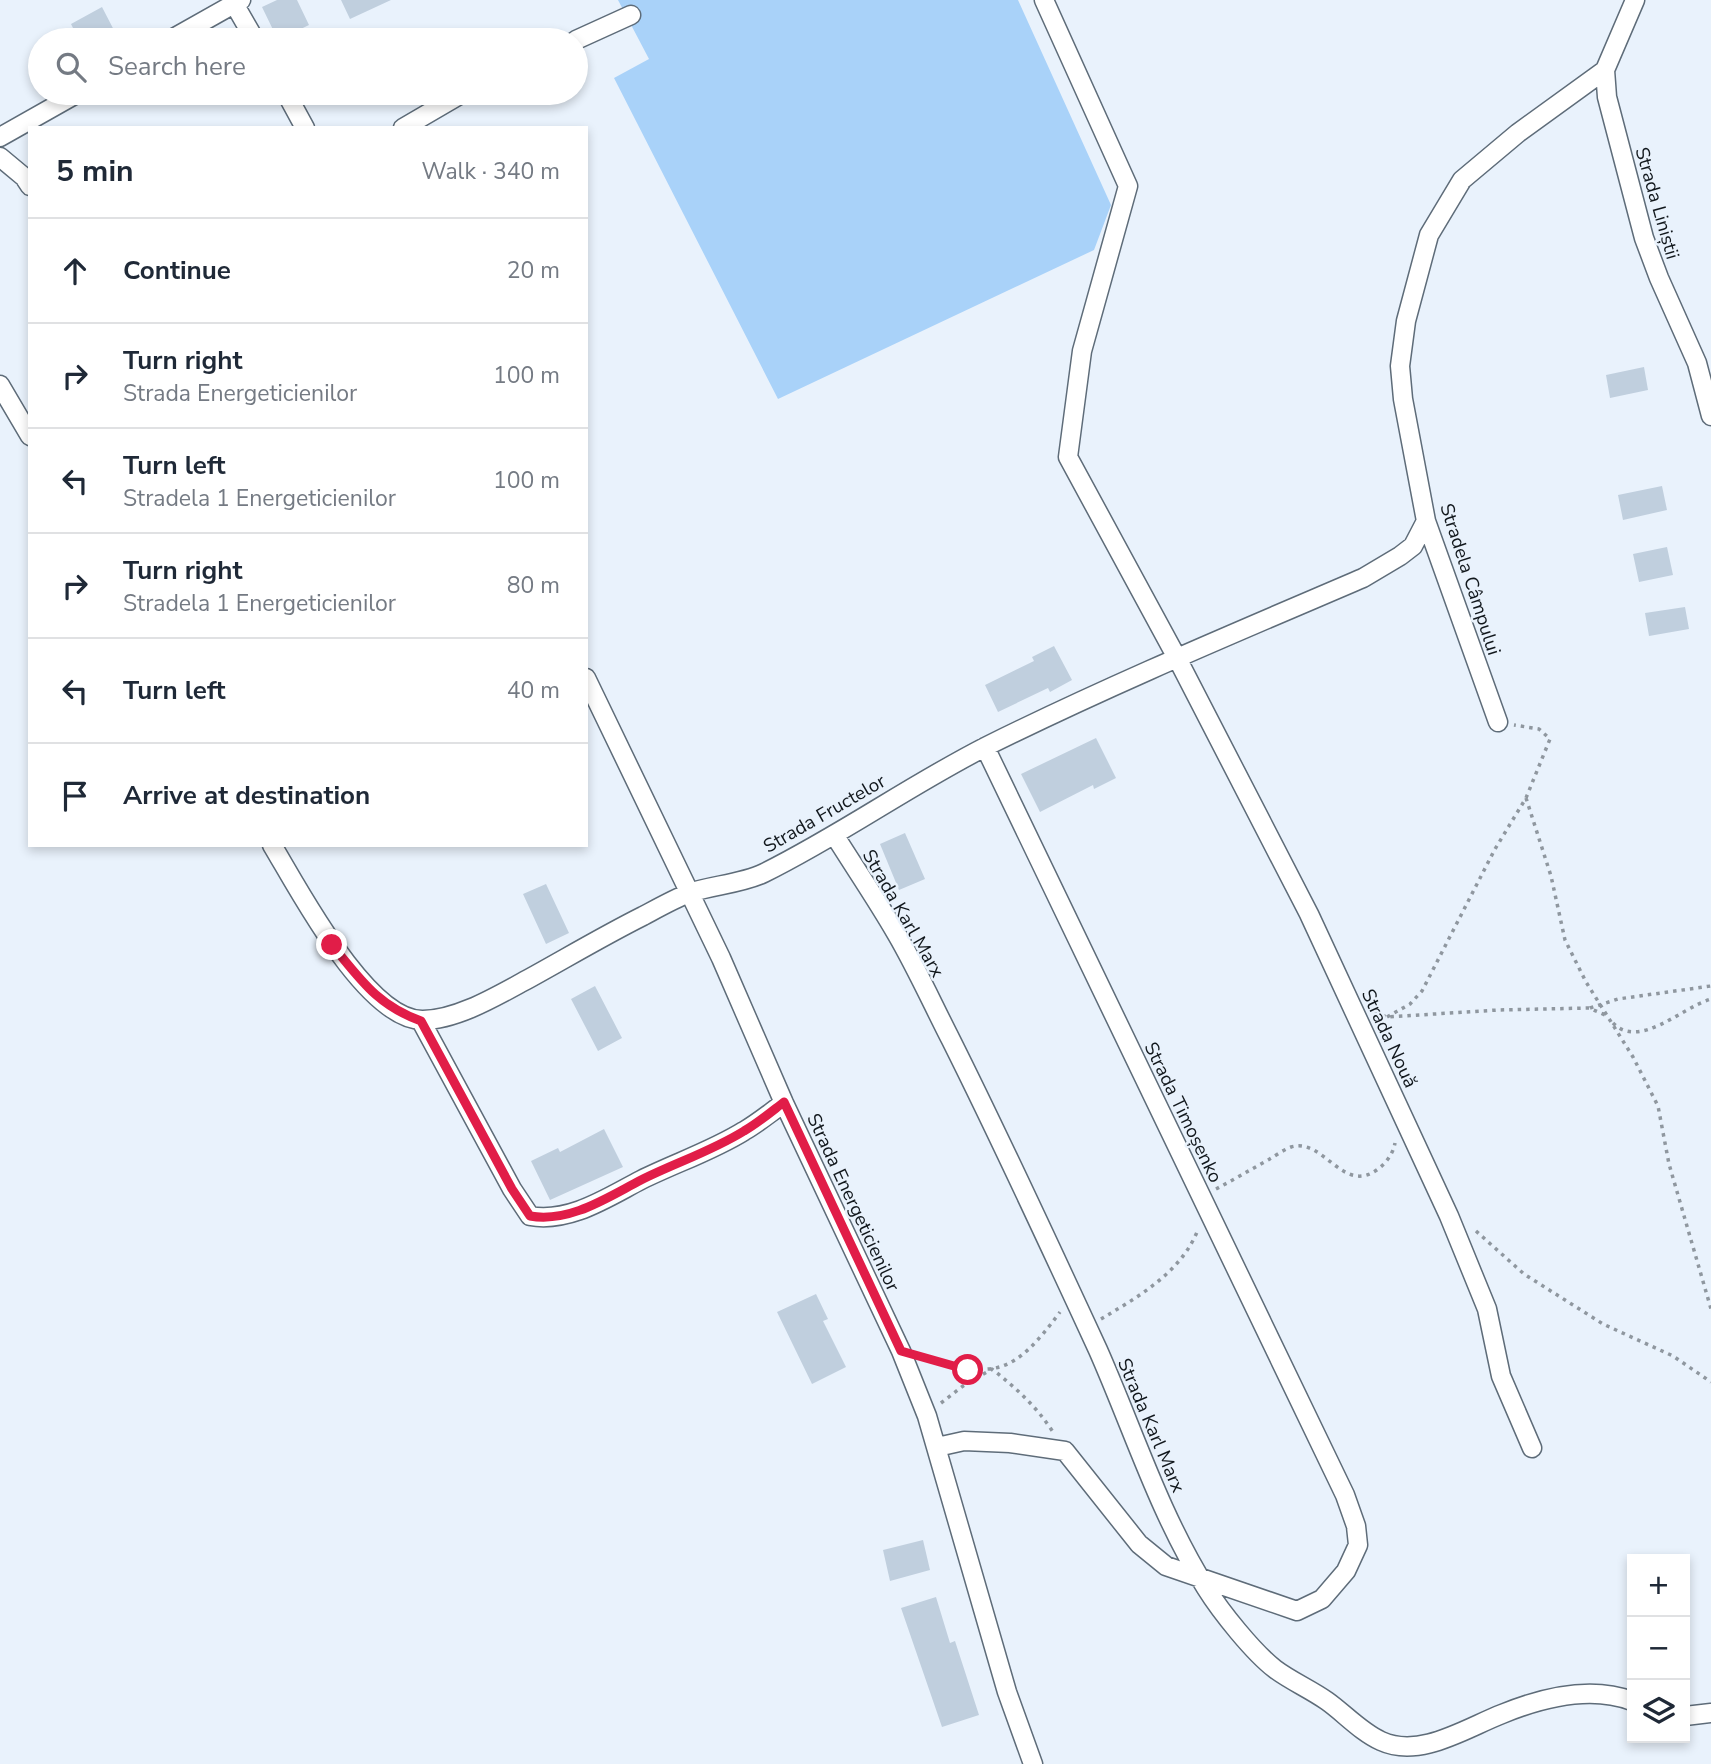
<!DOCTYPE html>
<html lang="en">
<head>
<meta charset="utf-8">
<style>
  body { margin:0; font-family:"Nunito Sans",sans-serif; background:#f2f2f3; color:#1f2937 }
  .controls { position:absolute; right:21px; bottom:21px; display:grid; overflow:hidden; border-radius:0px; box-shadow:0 4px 10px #0003 }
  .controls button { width:63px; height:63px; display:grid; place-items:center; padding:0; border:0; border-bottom:2px solid #e0e1e3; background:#fff; color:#1f2937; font:35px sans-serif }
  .stop { position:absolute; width:21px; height:21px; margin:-16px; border:5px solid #e11d48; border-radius:50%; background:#fff }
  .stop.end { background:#e11d48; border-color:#fff; box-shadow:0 2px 7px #0008 }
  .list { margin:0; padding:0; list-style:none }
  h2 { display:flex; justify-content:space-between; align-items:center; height:91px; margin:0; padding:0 28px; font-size:30px }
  h2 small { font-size:23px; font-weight:400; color:#747a83 }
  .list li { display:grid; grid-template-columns:46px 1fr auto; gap:21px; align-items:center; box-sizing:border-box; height:105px; padding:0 28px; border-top:2px solid #e0e1e3 }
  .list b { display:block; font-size:26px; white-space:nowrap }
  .list p { margin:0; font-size:23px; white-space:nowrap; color:#747a83 }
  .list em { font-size:23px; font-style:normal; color:#747a83 }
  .icon { flex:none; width:38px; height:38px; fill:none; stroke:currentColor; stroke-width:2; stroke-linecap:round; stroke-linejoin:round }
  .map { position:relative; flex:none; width:1711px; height:1764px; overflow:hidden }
  .search { position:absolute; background:#fff; box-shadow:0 4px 10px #0003; left:28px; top:28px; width:560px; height:77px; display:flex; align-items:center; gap:18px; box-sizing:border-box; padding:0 24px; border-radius:38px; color:#747a83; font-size:26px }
  .panel { position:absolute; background:#fff; box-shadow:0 4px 10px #0003; left:28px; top:126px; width:560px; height:721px; border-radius:0px }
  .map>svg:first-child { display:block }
  .green { fill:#a9d2f9 }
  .building { fill:#c0cfde }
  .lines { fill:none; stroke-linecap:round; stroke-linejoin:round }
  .street-casing { stroke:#5e6c79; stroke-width:21 }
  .path { stroke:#8f979f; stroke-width:3.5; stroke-dasharray:3.5 5; stroke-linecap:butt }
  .street { stroke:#fff; stroke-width:18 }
  .route { stroke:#e11d48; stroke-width:9 }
  .labels { text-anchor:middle; stroke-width:5; stroke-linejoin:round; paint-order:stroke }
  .street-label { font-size:19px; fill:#11171c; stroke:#e9f2fc }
</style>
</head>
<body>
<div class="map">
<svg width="1711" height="1764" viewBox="0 0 1711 1764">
  <rect width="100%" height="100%" fill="#e9f2fc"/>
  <!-- green -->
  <path class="green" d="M618,0H1018L1111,205L1094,250L778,399L614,78L649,59Z"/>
  <!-- building -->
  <path class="building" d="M277,0H297L309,25L278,40L262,7Z
    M341,0H391L350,19Z
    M102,7L117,36L109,40H79L71,24Z
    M1644,367L1648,390L1610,398L1606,375Z
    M1662,486L1667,510L1623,520L1618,495Z
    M1667,547L1673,575L1639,582L1633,554Z
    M1685,607L1689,629L1649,636L1645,613Z
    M1054,646L1072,680L1050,692L1048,688L998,712L985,685L1034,661L1032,657Z
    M1096,738L1116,778L1094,789L1093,785L1040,812L1021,774Z
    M905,833L925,879L899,890L880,844Z
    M546,884L569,933L546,944L523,894Z
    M595,986L622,1038L598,1051L571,999Z
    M604,1129L623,1167L550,1200L531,1161L558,1148L560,1152Z
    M816,1294L828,1319L823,1321L846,1367L812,1384L777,1312Z
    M923,1540L930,1570L890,1581L883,1550Z
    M936,1597L950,1643L955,1641L979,1715L942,1727L901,1608Z"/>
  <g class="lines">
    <defs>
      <path id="street" d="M232,0L255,40
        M1044,0L1128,186L1082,351L1068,457L1177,658L1309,914L1449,1216L1487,1309L1501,1376L1532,1448
        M1635,0L1605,70L1607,97L1644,238L1659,278L1697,363L1711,416
        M170,40L241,0
        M576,40L631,15
        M286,93L305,128
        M403,128L463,93
        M0,137L78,93
        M0,157L24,177L30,186
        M0,385L30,436
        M586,678L721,958L784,1103L901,1351L927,1416L1007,1692L1033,1764
        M1498,722L1426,521L1403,399L1400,366L1406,321L1429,235L1462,180L1518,133L1605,70
        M835,836C855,868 877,900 896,933C916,967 933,1005 951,1040C1002,1142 1050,1246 1098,1350C1133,1429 1159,1513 1206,1588C1221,1612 1253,1652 1275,1669C1291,1681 1310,1689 1327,1701C1344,1713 1361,1732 1381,1741C1420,1759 1466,1728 1502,1714C1541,1698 1590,1685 1632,1701
        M272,845C298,888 367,1021 423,1020C458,1020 500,994 530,978C568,957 605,935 643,916C658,908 674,899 689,893C713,885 741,884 764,873C841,835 910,785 987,746C1110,685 1237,632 1363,578L1400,556L1413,546L1426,521
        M421,1021L512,1189L530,1216C570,1223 608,1197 641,1180C675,1163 712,1151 744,1131C758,1123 771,1112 784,1103
        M937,1447L964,1441L1010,1443L1065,1451L1139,1544L1166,1566L1297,1611L1322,1599L1346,1571L1358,1545L1356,1526L1345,1495L985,747
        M1685,1716L1711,1713"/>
    </defs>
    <!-- street casing -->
    <use href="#street" class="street-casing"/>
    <!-- path -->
    <path class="path" d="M1526,798L1551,876L1565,940L1586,982L1633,1057L1658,1106L1669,1164L1711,1309
      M1590,1008L1618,999L1711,986
      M1374,1013L1387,1017L1498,1010L1589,1008L1605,1015
      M1387,1017L1410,1004L1422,991L1495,849L1526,798L1550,739L1539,729L1514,725
      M1613,1023C1639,1050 1681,1008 1711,999
      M1216,1189C1233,1180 1250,1170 1268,1160C1275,1156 1283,1150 1291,1147C1324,1137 1343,1196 1378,1169C1386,1163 1393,1154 1395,1143
      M1476,1231L1524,1274L1603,1324L1673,1356L1711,1382
      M1101,1319C1138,1297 1180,1273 1197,1232
      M921,1357C996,1380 1014,1374 1060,1312
      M941,1403L963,1386L992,1369C1016,1388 1036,1406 1053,1432"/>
    <!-- street -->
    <use href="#street" class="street"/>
  </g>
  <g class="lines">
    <!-- route -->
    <path class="route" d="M332,945C361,980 377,1005 421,1021L512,1189L530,1216C570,1223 608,1197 641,1180C675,1163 712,1151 744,1131C758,1123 771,1112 784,1102L901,1351L968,1370"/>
  </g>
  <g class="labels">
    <!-- street labels -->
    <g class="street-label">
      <text transform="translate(1658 203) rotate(74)" y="7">Strada Liniștii</text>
      <text transform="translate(1471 579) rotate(72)" y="7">Stradela Câmpului</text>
      <text transform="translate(824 813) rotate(-30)" y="7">Strada Fructelor</text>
      <text transform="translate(904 913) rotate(60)" y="7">Strada Karl Marx</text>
      <text transform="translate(1390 1038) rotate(65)" y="7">Strada Nouă</text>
      <text transform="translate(1184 1112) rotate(64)" y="7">Strada Timoșenko</text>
      <text transform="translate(854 1202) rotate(65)" y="7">Strada Energeticienilor</text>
      <text transform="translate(1152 1425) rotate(67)" y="7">Strada Karl Marx</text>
    </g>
  </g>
</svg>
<div class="controls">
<button>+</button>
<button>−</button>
<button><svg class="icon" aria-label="layers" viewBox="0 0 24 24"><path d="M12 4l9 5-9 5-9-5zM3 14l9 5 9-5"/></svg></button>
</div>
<div class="stop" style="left:968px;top:1370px"></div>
<div class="stop end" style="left:332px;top:945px"></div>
<div class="search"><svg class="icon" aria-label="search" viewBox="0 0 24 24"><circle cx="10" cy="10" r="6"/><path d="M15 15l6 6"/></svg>Search here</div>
<section class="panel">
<h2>5 min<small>Walk · 340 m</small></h2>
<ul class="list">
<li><svg class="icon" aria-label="ahead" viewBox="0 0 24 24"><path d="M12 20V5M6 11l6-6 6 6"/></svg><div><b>Continue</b></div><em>20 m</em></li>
<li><svg class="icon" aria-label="right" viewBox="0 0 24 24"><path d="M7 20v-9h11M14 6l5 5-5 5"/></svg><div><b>Turn right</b><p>Strada Energeticienilor</p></div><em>100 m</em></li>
<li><svg class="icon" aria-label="left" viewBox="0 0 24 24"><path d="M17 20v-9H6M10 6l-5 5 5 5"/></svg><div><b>Turn left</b><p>Stradela 1 Energeticienilor</p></div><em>100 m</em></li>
<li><svg class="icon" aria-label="right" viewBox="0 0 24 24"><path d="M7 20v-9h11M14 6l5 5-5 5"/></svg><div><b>Turn right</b><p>Stradela 1 Energeticienilor</p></div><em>80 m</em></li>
<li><svg class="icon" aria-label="left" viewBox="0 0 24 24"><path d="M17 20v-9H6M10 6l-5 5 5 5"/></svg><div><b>Turn left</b></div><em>40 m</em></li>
<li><svg class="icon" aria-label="arrive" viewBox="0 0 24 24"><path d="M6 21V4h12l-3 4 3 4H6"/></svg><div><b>Arrive at destination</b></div></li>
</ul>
</section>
</div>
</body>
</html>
